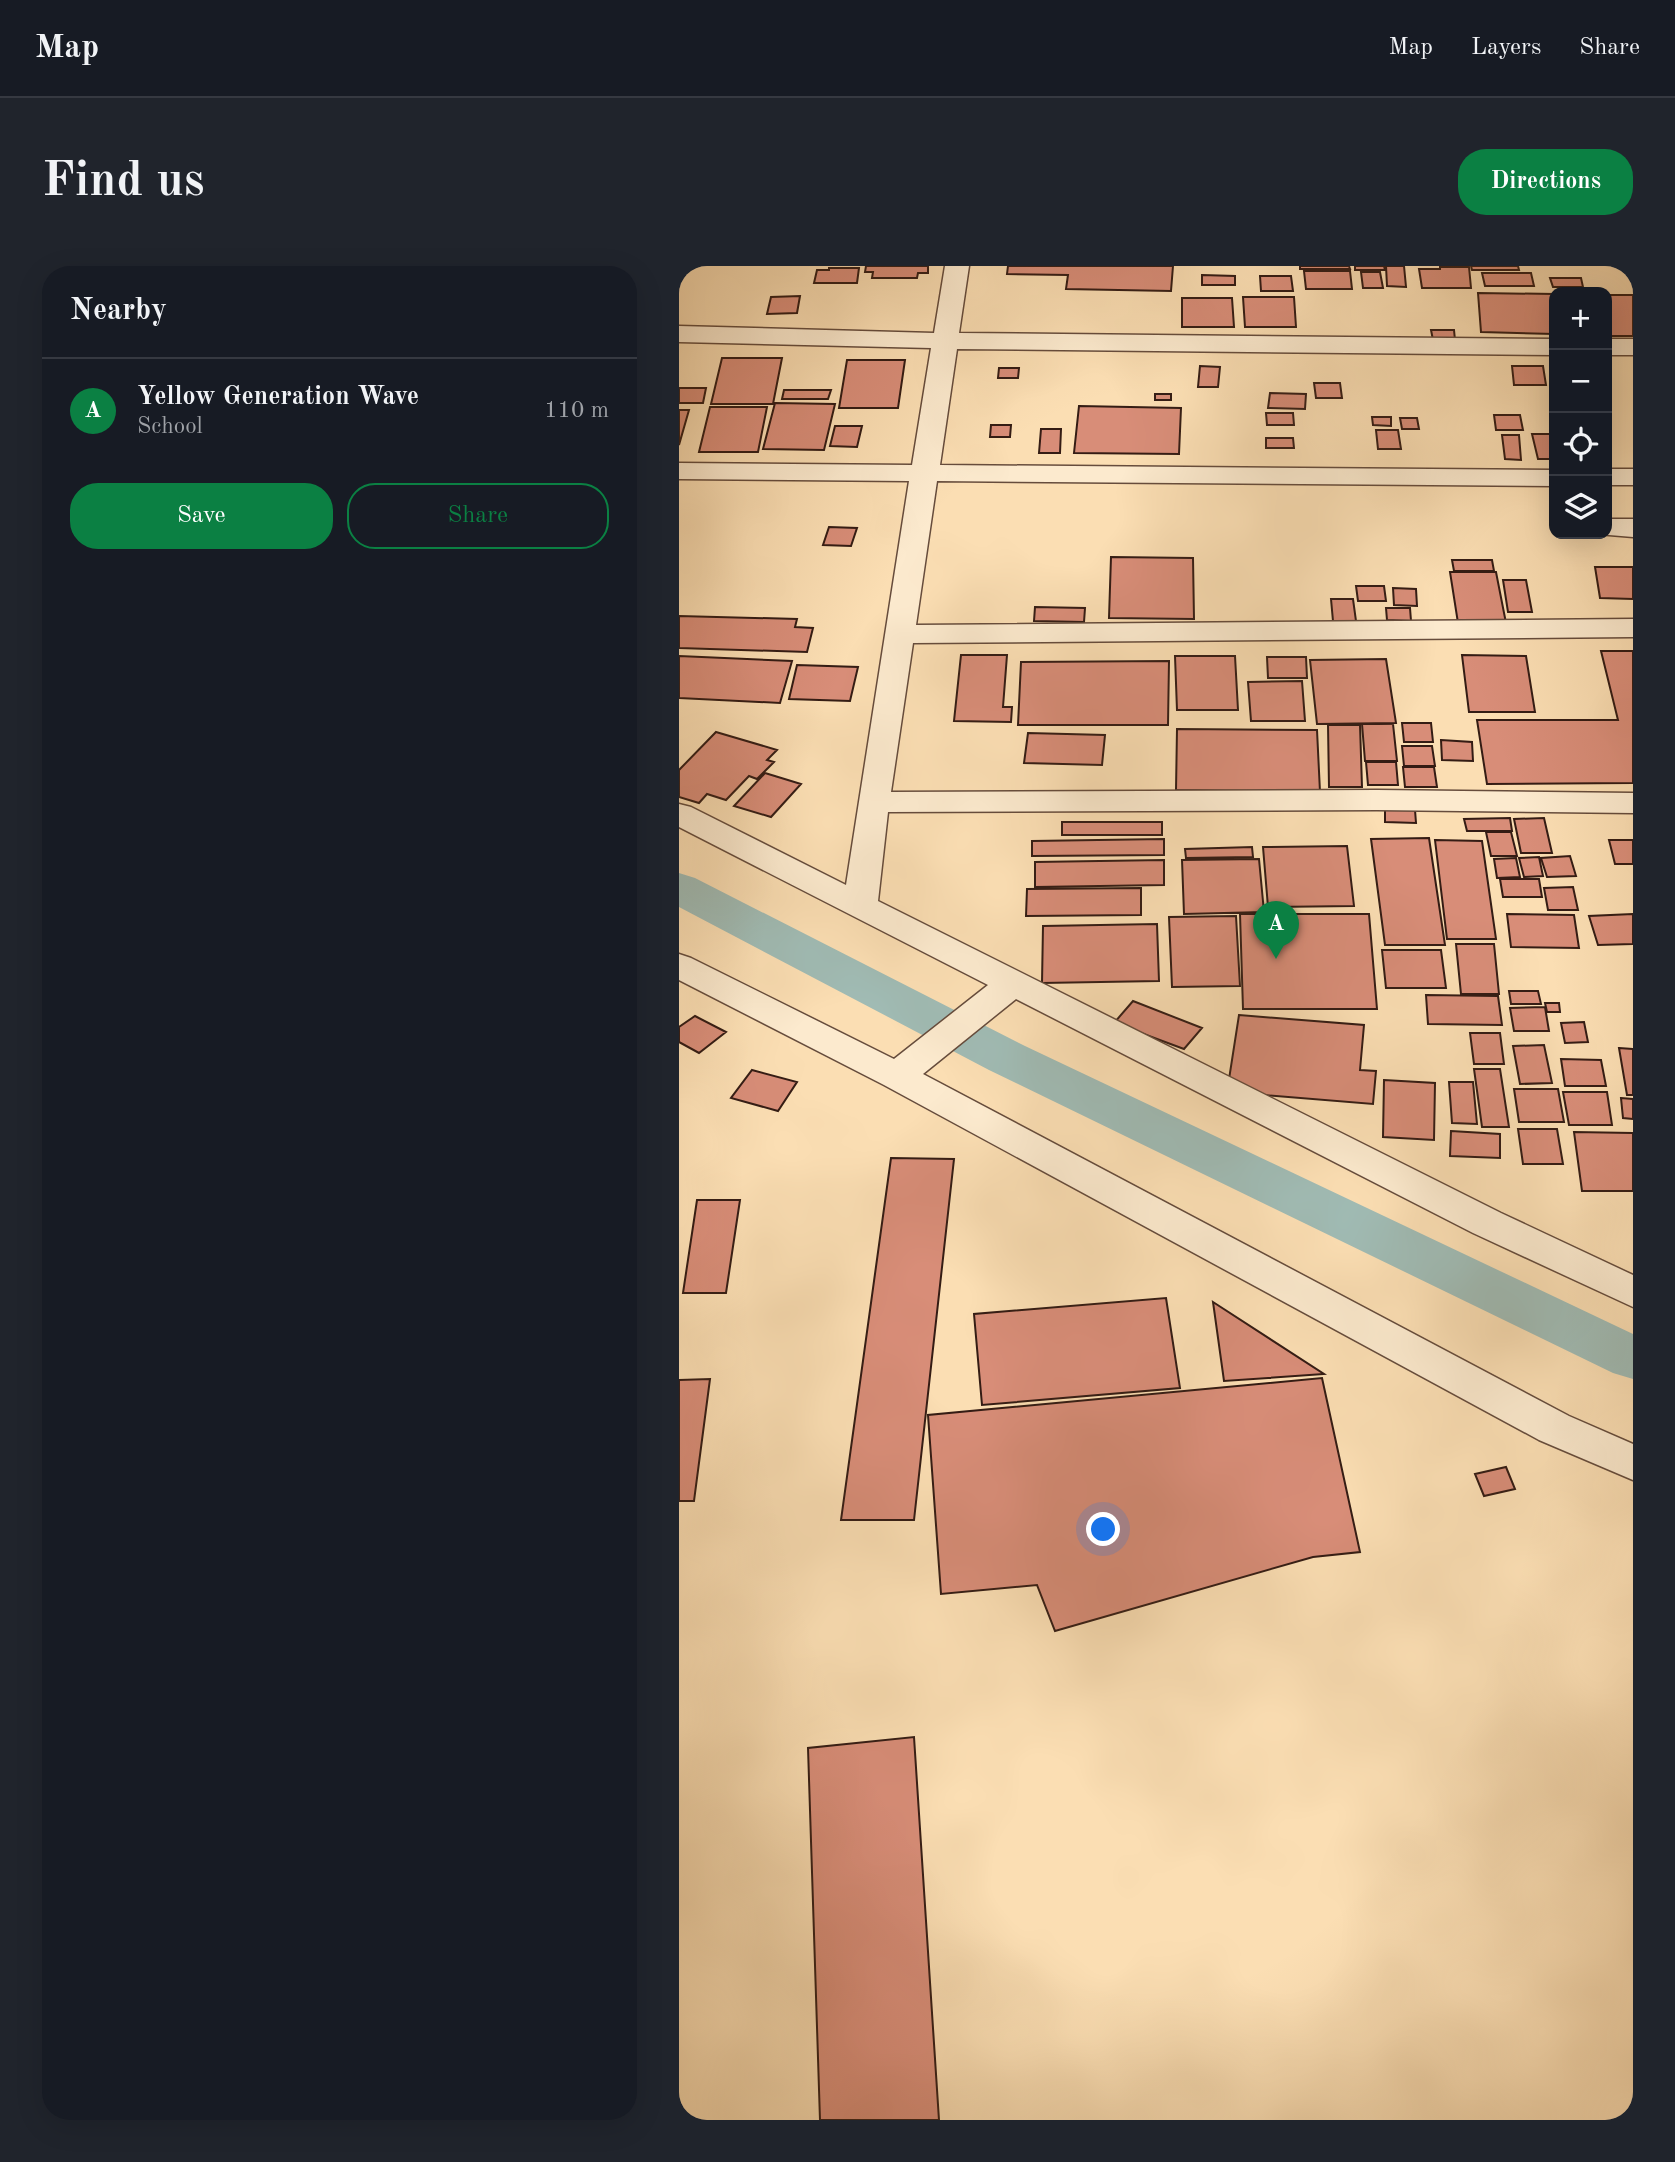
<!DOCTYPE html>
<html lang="en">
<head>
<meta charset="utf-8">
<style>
  body { margin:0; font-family:"Old Standard TT",serif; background:#20242c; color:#f1f3f6 }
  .controls { position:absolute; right:21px; top:21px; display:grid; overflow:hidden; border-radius:14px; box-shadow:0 7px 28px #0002 }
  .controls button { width:63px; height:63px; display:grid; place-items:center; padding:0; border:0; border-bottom:2px solid #363941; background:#171b24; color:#f1f3f6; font:35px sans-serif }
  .you { position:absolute; left:425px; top:1264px; width:24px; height:24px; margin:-18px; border:5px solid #fff; border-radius:50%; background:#1a73e8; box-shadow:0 0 0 10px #1a73e833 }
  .badge { display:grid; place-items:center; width:46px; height:46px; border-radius:50%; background:#0b8043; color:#fff; font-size:23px; font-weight:700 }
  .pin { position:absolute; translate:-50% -58px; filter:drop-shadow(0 2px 4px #0008) }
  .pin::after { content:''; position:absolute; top:37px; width:24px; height:21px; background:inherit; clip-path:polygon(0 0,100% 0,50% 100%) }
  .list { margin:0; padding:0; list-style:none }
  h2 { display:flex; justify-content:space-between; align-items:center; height:91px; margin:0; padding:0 28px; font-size:30px }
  h2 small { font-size:23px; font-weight:400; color:#9ea1a6 }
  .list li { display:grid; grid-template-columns:46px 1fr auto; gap:21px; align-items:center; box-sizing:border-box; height:105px; padding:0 28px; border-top:2px solid #363941 }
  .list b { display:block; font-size:26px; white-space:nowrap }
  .list p { margin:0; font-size:23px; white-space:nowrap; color:#9ea1a6 }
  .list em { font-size:23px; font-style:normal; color:#9ea1a6 }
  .actions { display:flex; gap:14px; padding:21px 28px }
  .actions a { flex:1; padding:16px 0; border:2px solid #0b8043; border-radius:28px; text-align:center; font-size:24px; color:#0b8043 }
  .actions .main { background:#0b8043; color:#fff }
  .icon { flex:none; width:38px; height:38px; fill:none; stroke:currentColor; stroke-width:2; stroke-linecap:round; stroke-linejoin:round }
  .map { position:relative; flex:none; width:954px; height:1854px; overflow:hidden; border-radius:28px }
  header { display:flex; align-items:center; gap:42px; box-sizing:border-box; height:98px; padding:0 35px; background:#171b24; border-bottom:2px solid #363941 }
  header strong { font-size:33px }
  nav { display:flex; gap:38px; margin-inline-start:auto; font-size:24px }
  .intro { display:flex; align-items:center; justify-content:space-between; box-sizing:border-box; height:168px; padding:0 42px }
  h1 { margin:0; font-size:49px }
  .button { padding:18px 32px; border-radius:28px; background:#0b8043; color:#fff; font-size:24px; font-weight:700 }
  main { display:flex; gap:42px; padding:0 42px }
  aside { flex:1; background:#171b24; border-radius:28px; box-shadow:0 7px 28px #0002 }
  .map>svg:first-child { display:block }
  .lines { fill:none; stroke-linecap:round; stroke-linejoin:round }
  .canal { fill:#a0bbb4; fill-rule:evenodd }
  .building { fill:#d88d78; stroke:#341c14; stroke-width:2 }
  .minor-casing { stroke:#664c3c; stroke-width:3 }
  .minor { fill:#fceace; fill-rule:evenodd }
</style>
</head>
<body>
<header>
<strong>Map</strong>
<nav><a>Map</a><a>Layers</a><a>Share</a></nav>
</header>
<div class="intro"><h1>Find us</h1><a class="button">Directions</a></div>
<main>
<aside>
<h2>Nearby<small></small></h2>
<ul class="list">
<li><span class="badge">A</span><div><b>Yellow Generation Wave</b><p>School</p></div><em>110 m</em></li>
</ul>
<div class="actions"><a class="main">Save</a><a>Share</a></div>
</aside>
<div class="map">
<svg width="954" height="1854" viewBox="0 0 954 1854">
  <rect width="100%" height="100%" fill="#fbdeb3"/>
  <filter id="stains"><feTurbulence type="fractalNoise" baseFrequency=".00286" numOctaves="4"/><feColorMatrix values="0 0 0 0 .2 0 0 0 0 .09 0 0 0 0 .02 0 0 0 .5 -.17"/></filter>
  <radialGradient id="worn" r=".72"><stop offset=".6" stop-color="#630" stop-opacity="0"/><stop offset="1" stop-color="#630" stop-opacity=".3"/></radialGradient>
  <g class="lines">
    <!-- canal -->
    <path class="canal" d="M0,607L16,612L346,780L954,1068V1113L934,1107L310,804L0,641Z"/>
  </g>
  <!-- building -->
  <path class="building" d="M187,0H249V7H239L238,12H193L194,6H186Z
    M329,0H494L492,25L387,23L389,9L328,8Z
    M621,0H670L671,3H621Z
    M676,0H705L706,4H676Z
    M707,0H725L727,21L708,20Z
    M792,0H839L840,4H793Z
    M761,1H790L792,22H743L740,3H761Z
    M150,2H180L178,17H135L138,4H150Z
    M625,5H671L673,23H627Z
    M682,6H701L704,22H684Z
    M803,7H852L855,20H806Z
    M523,9L556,10V19H523Z
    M581,10H612L614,25H582Z
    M871,12H902L904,21H874Z
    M799,27L875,28V68L802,66Z
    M928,29H954V70H928Z
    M121,30L118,47L88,48L92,31Z
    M564,31H615L617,61H566Z
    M503,32H553L555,61H503Z
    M752,64H775L776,74H754Z
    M43,92H103L94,138H32Z
    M168,94H226L219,142H160Z
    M521,100L541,101L539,121H519Z
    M833,100H864L867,119H835Z
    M320,102H340L339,112H319Z
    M635,117H661L663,132H637Z
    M0,122H27L24,137H0Z
    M105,124H152L149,133H103Z
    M591,127L627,128L626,143L589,142Z
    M476,128H492V134H476Z
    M96,137L156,138L145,184L84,183Z
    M400,140L502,142L500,188L395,187Z
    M31,141H88L79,186H20Z
    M0,144H10L0,179Z
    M587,147H614L615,159H588Z
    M815,149H841L844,164H817Z
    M693,151H712V160L694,159Z
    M721,152H738L740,163H723Z
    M312,159H332L331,171H311Z
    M156,160H183L178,181L151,180Z
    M362,163H382L381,187H360Z
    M697,164H719L722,183H699Z
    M853,168H871L875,193H859Z
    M823,169H840L842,194L826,193Z
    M587,172H614L615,182H587Z
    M150,261L178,262L172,280L144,279Z
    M432,291L514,292L515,353L430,352Z
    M773,294H813L815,305H775Z
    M916,301H954V333L921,332Z
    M771,306H817L827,357H779Z
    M824,314H847L853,346H829Z
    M677,320H705L707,335H679Z
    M714,322L737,323L738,340L715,339Z
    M652,333H674L677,355H654Z
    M356,341L406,342L405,356L355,355Z
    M707,342H731L732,355L708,354Z
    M0,350L118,353L116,361L134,362L128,386L0,382Z
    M922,385H954V517L808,518L798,454H939Z
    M282,389H328L324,441H333L332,456L275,455Z
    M783,389L847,390L856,446H790Z
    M0,390L113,395L101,437L0,432Z
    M496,390H556L559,444H498Z
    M588,391H627L628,412H589Z
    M707,393L717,457L638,458L631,394Z
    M490,395L489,459H339L342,396Z
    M118,399L179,401L171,435L110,433Z
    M623,415L626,455H572L569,416Z
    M723,457H752L754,476H725Z
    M683,458H714L718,495H686Z
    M649,459H681L683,521H650Z
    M498,463L638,464L641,526L497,524Z
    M37,466L98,484L88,494L95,496L78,513L70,510L47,534L28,528L20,537L0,531V504Z
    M349,467L426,469L423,499L345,497Z
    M762,474L793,476L794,495L763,494Z
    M723,480H753L756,500H725Z
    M687,496H717L719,519H689Z
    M724,501H755L758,521H726Z
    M86,507L122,518L92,551L55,540Z
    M706,543L736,544L737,557L706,556Z
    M831,552L833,565H788L785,553Z
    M865,552L873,587H842L835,553Z
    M383,556H483V569H383Z
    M807,566H832L838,590H812Z
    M750,572L766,679H706L692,573Z
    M485,573V589L353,590V575Z
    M756,574L803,575L817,673H768Z
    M930,574H954V598H936Z
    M668,580L675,640L589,641L584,581Z
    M573,581L574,591L507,592L506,583Z
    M891,590L897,610L868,611L862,592Z
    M860,591L864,610L845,611L840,592Z
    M837,592L841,611L818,612L815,593Z
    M580,593L585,646L505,648L503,594Z
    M485,594V619L356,621V596Z
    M821,613H860L863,631H824Z
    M894,621L899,644H869L865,622Z
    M462,622V649L347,650L348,623Z
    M561,648H690L698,743H564Z
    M828,648L895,649L900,682L832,681Z
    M954,648V678L919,679L910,650Z
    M557,650L561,720L493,721L490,651Z
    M478,658L480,715L363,717L364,660Z
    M777,678H815L820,728H782Z
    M703,684H762L767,722H707Z
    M830,725H859L862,738H832Z
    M747,729L819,730L823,759L749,758Z
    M454,735L523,762L505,783L435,757Z
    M866,737H880L881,746H868Z
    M866,741L870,765H835L831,742Z
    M560,749L685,759L681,804L697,805L694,838L548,826Z
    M16,750L47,766L20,787L0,776V761Z
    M905,756L909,776L886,777L882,757Z
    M791,767H821L825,798H795Z
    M865,779L873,817L841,818L834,780Z
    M940,782L954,783V829H948Z
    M882,793L922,794L927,820H886Z
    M795,803H821L830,861H803Z
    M73,804L118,816L99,845L52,832Z
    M705,814L756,817L755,874L704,871Z
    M770,816H794L798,858L773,857Z
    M835,823H879L885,856H840Z
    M884,826H928L933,859H890Z
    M942,832L954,833V853L944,852Z
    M839,863H878L884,898H844Z
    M772,865L821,868V892L771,890Z
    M895,866L954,867V925H903Z
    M212,892L275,893L235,1254H162Z
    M18,934H61L47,1027H4Z
    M487,1032L501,1122L303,1139L295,1048Z
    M534,1036L645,1108L545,1115Z
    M643,1112L681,1286L634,1291L376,1365L358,1319L262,1328L249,1149Z
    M31,1113L15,1235H0V1114Z
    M827,1201L836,1223L805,1230L796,1208Z
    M235,1471L260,1854H141L129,1482Z"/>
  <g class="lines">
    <defs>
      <path id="minor" d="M266,0H290L280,67L875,73V89L278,83L261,199L875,204V220L258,215L237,359L954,353V371L234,377L212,526L698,524L954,527V547L698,544L209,546L199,635L822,947L954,1009V1041L794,967L337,733L244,808L890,1150L954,1178V1214L860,1174L205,819L0,714V688L12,692L215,793L309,719L0,561V538L12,541L167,619L230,215L0,213V197L233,199L252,82L0,76V60L255,67Z
        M928,73H954V89H928Z
        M928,203H954V219H928Z
        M928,253H954V271L918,268H928Z"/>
    </defs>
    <!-- minor casing -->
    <use href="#minor" class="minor-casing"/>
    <!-- minor -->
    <use href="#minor" class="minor"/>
  </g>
  <rect width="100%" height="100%" filter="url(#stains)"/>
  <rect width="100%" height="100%" fill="url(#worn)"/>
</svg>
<div class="controls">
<button>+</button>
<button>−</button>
<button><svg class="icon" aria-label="locate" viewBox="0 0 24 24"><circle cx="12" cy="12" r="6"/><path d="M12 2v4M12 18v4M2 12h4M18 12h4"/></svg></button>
<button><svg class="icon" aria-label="layers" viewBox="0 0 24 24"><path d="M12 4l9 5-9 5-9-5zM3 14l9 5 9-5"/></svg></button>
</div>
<div class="you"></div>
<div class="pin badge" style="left:597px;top:693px">A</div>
</div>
</main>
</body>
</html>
